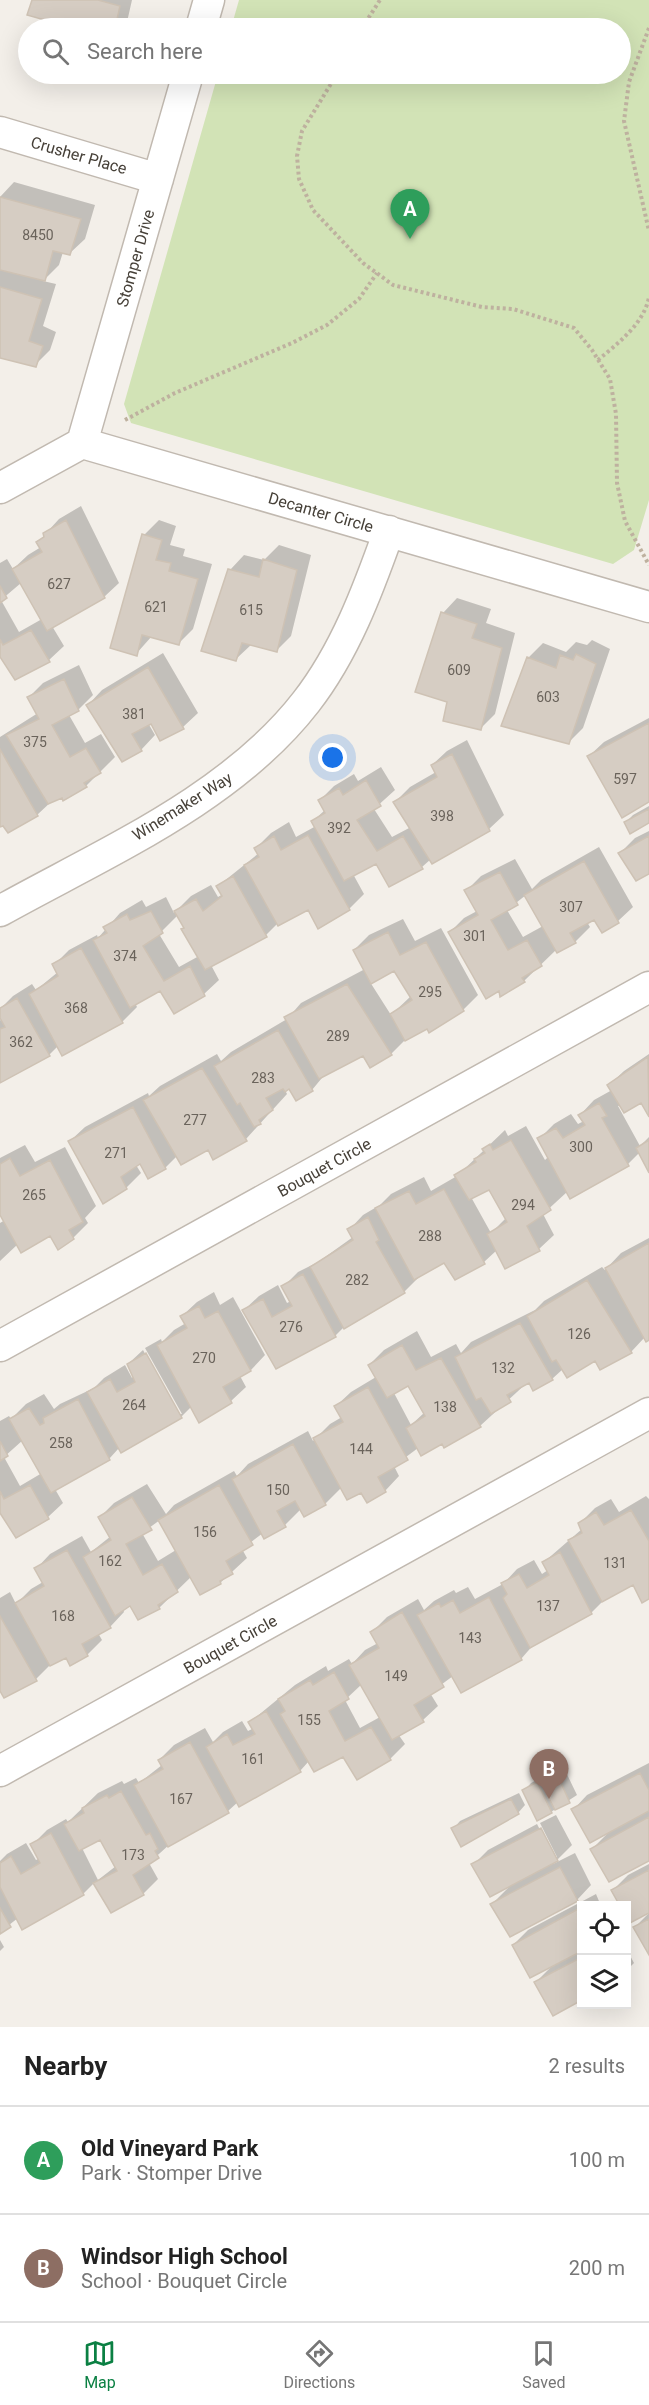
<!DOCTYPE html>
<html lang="en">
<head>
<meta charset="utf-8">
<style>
  body { margin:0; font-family:Roboto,sans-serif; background:#f6f6f6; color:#222 }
  .controls { position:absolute; right:18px; bottom:18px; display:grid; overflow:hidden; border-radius:0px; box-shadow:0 6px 24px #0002 }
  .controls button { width:54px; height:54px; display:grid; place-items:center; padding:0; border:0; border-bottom:2px solid #e0e0e0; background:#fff; color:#222; font:30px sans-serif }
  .you { position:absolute; left:333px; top:758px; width:21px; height:21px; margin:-15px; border:4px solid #fff; border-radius:50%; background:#1a73e8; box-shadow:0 0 0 9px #1a73e833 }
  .badge { display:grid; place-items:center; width:39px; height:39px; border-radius:50%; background:#0b8043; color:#fff; font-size:20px; font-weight:700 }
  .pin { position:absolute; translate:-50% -50px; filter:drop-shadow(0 2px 3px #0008) }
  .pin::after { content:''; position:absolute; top:32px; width:21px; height:18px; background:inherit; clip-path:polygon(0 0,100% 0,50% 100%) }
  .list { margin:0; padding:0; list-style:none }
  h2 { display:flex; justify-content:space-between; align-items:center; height:78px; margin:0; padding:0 24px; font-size:26px }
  h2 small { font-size:20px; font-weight:400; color:#767676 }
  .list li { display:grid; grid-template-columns:39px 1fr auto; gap:18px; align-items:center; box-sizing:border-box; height:108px; padding:0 24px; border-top:2px solid #e0e0e0 }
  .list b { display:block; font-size:22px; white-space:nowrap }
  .list p { margin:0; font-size:20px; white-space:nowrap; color:#767676 }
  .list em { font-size:20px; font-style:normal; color:#767676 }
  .icon { flex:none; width:33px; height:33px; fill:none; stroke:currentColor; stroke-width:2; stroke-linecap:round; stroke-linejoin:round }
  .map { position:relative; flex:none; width:649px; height:2027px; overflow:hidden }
  .search { position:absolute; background:#fff; box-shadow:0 6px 24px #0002; left:18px; right:18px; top:18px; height:66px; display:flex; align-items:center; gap:15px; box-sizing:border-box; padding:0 21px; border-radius:33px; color:#767676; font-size:22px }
  .sheet { height:294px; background:#fff }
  nav { display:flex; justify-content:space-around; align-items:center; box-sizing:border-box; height:84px; border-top:2px solid #e0e0e0; background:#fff; font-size:16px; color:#767676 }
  nav a { display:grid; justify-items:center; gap:3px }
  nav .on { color:#0b8043 }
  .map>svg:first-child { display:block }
  .green { fill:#d2e3b6 }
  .shadow { fill:#0003; fill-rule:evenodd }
  .building { fill:#d6cdc3; stroke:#cec2b4; stroke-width:1.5 }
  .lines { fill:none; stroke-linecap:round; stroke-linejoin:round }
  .minor-casing { stroke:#c1b9b0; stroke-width:33 }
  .path { stroke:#beb19f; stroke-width:4; stroke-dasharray:3 3; stroke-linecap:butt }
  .minor { stroke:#fff; stroke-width:30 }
  .labels { text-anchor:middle; stroke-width:6; stroke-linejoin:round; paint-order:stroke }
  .number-label { font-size:14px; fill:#6a635b }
  .street-label { font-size:16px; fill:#464038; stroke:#fff }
</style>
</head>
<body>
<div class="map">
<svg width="649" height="2027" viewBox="0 0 649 2027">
  <rect width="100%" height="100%" fill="#f3efe9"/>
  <!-- green -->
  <path class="green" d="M239,0H649V500L634,550L613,564L131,423L124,404L218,74H620V28H231Z"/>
  <!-- shadow -->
  <path class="shadow" d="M34,0H132L127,22L145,27L44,28L47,19Z
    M14,182L95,205L85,239L70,253L63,252L59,265L43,281L56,284L43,326L56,332L50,350L35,365L0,356V197Z
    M81,506L119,583L104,597L52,626L64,646L49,660L0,655V563L7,559L13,569L28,555L41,547L38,542L59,519ZM21,583L42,619L19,632L1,600Z
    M159,520L176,526L170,545L185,549L183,556L212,564L193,629L178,644L152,636L136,654L144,535Z
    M279,545L311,555L291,636L276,651L252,644L236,659L230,570L244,555L264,560Z
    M457,598L491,609L486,623L515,633L495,714L480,729L449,701L443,613Z
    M592,640L610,649L583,728L569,742L528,658L543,643L566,652L576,642L587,645Z
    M163,653L198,713L183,727L148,723L155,735L141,750L88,705L102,690Z
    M79,665L93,695L78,710L69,715L85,743L101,734L115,757L86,786L52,801L37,815L0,825V737L38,713L29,697L43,683Z
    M649,718V801L589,756L604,742Z
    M467,740L504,815L489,829L433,862L431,859L422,867L390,885L376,862L353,874L364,894L349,909L309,908L278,923L266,935L211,965L219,980L204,994L174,1011L160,989L135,1003L137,1007L122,1022L58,1046L49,1055L0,1081V1020L4,1022L0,1009L13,996L32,984L36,990L58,972L54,965L69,950L97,935L98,938L120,913L142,900L146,907L166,897L174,913L191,896L211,885L218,897L223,894L218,886L259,853L256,848L271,833L289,822L296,837L316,826L313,821L325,810L320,800L334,786L354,774L358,781L381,767L395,790L374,809L392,837L411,827L395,802L410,787L436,772L432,765L447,751ZM178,915L199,956L179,967L159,934Z
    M649,806V822H626L633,815Z
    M649,831V873L620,853L635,838Z
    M599,847L633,907L618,921L602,931L595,918L587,922L590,927L575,942L557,949L524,981L499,989L450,932L464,918L477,911L466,891L481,876L515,859L532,889L541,880ZM526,895L543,926L523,937L507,910Z
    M403,919L415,941L441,928L478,995L463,1010L406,1039L391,1054H364L326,1073L312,1090L297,1099L290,1087L285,1090L287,1094L246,1139L214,1158L208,1148L178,1155L165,1168L140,1162L136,1165L141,1173L126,1188L70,1141L85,1127L148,1093L149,1096L160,1086L217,1054L221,1061L231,1052L287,1019L301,1003L365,969L354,950L369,935ZM394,969L411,996L391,1015L370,982Z
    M649,1054V1114L642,1101L618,1106L640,1146L649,1137V1169L640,1152L628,1164L567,1192L543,1214L554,1235L539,1249L497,1250L484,1262L456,1278L444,1261L419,1277L404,1292L343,1328L335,1336L244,1310L259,1296L278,1285L287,1303L291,1301L283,1287L298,1272L318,1262L353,1237L349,1230L363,1215L380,1205L391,1194L424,1177L431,1191L457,1176L505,1130L508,1136L526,1126L545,1160L550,1155L539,1139L554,1124L571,1114L578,1124L584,1121L580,1115L594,1100L612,1090L609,1085L624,1071ZM489,1188L506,1218L491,1233L471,1197Z
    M25,1145L35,1162L65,1147L96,1206L85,1218L88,1223L73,1238L50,1234L18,1244L0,1261V1223L5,1220L0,1212V1158Z
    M649,1238V1338L645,1337L631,1352L563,1369L552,1379L529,1381L480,1426L418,1448L394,1466L399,1476L385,1491L342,1487L325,1504L301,1509L285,1525L263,1533L242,1549L247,1558L220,1583L191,1577L160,1607L138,1618L131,1604L123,1609L124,1612L110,1627L98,1633L102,1640L87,1655L67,1656L51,1664L36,1679L0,1689V1598L10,1592L16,1604L31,1589L43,1582L36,1569L50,1554L82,1536L91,1552L111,1536L100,1517L114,1503L147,1484L166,1514L174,1505L234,1471L237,1476L248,1464L308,1431L313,1441L330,1424L342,1417L336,1406L351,1392L376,1377L369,1365L384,1350L417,1331L431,1357L456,1344L461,1353L471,1342L535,1310L544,1301L602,1267L605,1270L621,1253ZM409,1384L425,1412L411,1425L394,1393ZM160,1520L176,1550L158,1561L142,1533Z
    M214,1292L220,1305L233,1297L265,1355L251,1370L240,1376L246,1387L231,1401L200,1421L192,1406L181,1417L119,1448L109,1459L55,1489L63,1503L48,1517L0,1512V1421L9,1416L11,1419L26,1404L44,1394L54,1409L60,1404L94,1388L104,1378L125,1365L132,1378L134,1376L128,1364L143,1350L178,1414H182L145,1348L161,1339L162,1342L174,1330L186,1323L182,1316L197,1302ZM23,1440L42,1473L20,1486L4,1457Z
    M646,1496L649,1499V1597L633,1583L605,1599L591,1613L535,1643L521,1659L453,1676L430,1693L438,1706L423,1720L398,1734L405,1744L390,1759L344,1755L309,1761L300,1771L238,1802L228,1811L170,1844L149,1863L158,1879L143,1894L111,1911L94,1883L83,1894L18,1918L0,1932V1861L7,1854L26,1843L36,1860L40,1858L32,1845L47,1830L66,1819L68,1822L98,1793L122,1781L124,1784L136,1778L139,1783L162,1765L159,1760L174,1745L205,1728L213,1742L223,1732L242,1721L248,1731L254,1728L250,1722L295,1685L326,1666L328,1671L349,1659L352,1664L365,1650L378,1643L372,1632L387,1617L418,1599L424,1610L434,1601L454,1590L456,1593L468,1587L475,1599L503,1584L517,1569L534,1560L542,1574L548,1570L544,1562L582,1529L580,1523L595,1508L611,1499L619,1512ZM362,1684L380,1717L360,1728L345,1700ZM101,1838L116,1866L98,1880L82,1848Z
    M649,1763V1859L592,1849L610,1831L573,1810L587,1795Z
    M563,1766L577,1795L551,1812L524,1791L531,1783Z
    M519,1793L525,1805L518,1813L453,1829L460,1821Z
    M556,1815L572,1845L553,1864L575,1853L591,1885L577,1900L492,1904L510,1886L473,1865L488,1850L537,1824L554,1857H557L540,1823Z
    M649,1864V1911L626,1906L613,1890L628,1875Z
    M596,1894L601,1906H582V1999L536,1982L553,1965L513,1945L528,1930Z
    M649,1913V1952L635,1927Z
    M0,1940L4,1947L0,1951Z
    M626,1948L634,1963L626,1971Z"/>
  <!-- building -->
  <path class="building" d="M32,0H98L120,6L115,28H43L45,20L27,15Z
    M0,197L81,219L70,255L53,251L45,281L0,270Z
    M0,287L42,299L29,341L43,346L36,367L0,358Z
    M66,520L105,598L47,631L12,569L42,552L36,542L44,537L43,533Z
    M142,534L162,540L156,560L171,563L169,571L198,579L179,645L142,635L137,656L110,648Z
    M263,559L297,570L277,652L242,643L236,661L201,651L228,569L259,577Z
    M0,586L7,598L0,603Z
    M441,612L477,624L472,638L502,648L481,730L443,721L447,702L415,692Z
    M31,630L50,662L15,680L0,657V639L3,645Z
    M576,654L596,664L569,744L501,726L527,657L556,668L560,655L573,660Z
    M148,667L184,729L160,741L151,724L132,734L142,751L122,762L86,705Z
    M64,679L79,711L52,725L70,757L86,748L101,773L84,783L87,787L63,801L62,798L48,804L6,735L39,719L27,697Z
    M649,723V802L622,818L587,756Z
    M0,749L38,816L8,833L3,826L0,827Z
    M452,754L490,831L432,864L393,802L437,777L431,765Z
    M366,780L381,806L357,820L377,851L403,836L423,869L389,887L376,864L344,881L311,821L325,813L318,800L339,788L343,795Z
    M649,809V823L630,834L624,822Z
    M308,835L350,910L318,929L308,910L278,926L244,865L259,857L254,848L274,836L281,850Z
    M649,836V874L636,881L618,853Z
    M584,861L619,923L602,933L594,920L570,933L576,943L557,953L524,895Z
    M500,872L518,905L491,920L508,950L527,940L542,966L522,978L525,982L500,997L499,991L486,999L448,932L478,915L464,890Z
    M233,876L267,937L205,970L181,929L184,928L174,911L196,899L203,911L222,896L216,886Z
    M151,911L163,933L143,946L164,981L190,966L205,996L174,1014L160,991L130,1008L93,940L107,933L103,927L127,914L130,920Z
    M388,932L400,955L426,942L464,1011L429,1033L427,1029L405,1041L390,1014L412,1000L394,971L371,984L353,950Z
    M81,948L123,1023L62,1056L29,994L58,976L52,964Z
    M347,984L392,1055L370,1068L363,1056L319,1079L284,1017Z
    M17,998L50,1056L0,1083V1029L5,1027L0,1018V1008Z
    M278,1030L313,1091L296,1101L289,1089L285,1092L283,1089L266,1098L273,1110L259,1120L261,1124L254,1127L240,1103L237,1105L214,1066Z
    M648,1057L649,1117L641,1103L624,1113L607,1085Z
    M202,1068L247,1141L213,1160L208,1150L181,1165L143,1100Z
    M599,1103L607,1116L602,1118L629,1166L570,1199L537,1138L556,1128L563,1138L585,1125L578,1115Z
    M133,1107L166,1169L148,1179L140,1164L121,1177L127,1189L103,1204L68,1141Z
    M511,1140L551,1210L527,1226L540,1251L505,1269L487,1234L507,1222L489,1190L469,1200L454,1175L476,1162L474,1159L485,1153L482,1149L490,1144L493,1150Z
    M649,1140V1173L636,1148Z
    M10,1158L20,1176L50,1160L83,1222L69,1230L74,1239L58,1250L50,1236L21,1253L0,1215V1164Z
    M444,1189L485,1264L455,1280L444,1263L414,1280L375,1208L409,1191L416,1204Z
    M368,1217L379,1240L376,1242L405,1293L344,1329L310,1267L353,1240L347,1229Z
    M649,1243V1340L646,1342L605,1268Z
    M303,1274L336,1337L276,1369L242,1310L263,1299L272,1317L292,1306L281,1286Z
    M587,1280L632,1353L600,1370L595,1361L567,1378L556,1360L552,1362L527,1316Z
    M199,1306L205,1318L218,1311L251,1371L223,1387L232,1403L199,1423L157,1345L187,1328L180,1316Z
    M520,1323L553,1380L533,1391L529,1383L507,1395L511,1402L491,1414L481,1398L476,1400L455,1357Z
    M402,1345L416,1370L441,1358L481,1427L444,1448L442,1444L421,1456L406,1428L425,1416L408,1386L387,1398L368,1365Z
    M146,1353L182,1418L121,1453L87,1392L110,1379L117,1392L135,1382L127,1364Z
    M368,1387L408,1460L378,1477L386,1492L367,1503L361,1493L347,1500L313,1438L343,1422L334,1406Z
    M78,1399L110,1460L51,1493L9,1419L29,1408L40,1425L44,1423L43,1418Z
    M0,1441L8,1456L0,1461Z
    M293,1444L326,1505L304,1517L295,1501L277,1511L286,1527L264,1539L232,1479Z
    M30,1485L49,1519L16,1538L0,1513V1491L4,1499Z
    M219,1485L253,1545L226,1561L233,1574L220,1581L221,1584L200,1595L158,1520Z
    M132,1497L152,1530L126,1544L143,1575L162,1564L178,1592L158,1605L160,1609L138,1620L130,1606L115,1616L83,1557L111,1540L98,1517Z
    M631,1510L649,1541V1599L642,1603L633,1585L602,1602L568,1540L582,1533L578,1523L596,1512L604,1525Z
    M67,1550L111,1628L82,1644L88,1656L70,1666L66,1658L50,1666L15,1603L44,1586L34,1568Z
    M560,1552L592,1614L530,1648L503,1598L507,1594L501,1583L519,1574L527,1588L549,1575L542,1562Z
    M489,1597L522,1660L461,1693L417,1615L439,1603L441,1607L453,1600L460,1613Z
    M402,1612L444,1687L414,1705L424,1722L392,1740L349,1665L379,1648L370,1632Z
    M0,1616L37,1681L4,1698L0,1691Z
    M334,1672L349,1699L329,1711L345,1741L371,1727L391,1760L357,1780L343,1757L314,1772L280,1714L285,1711L278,1699L310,1680L313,1685Z
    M266,1711L301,1772L239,1807L206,1747L227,1734L233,1745L255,1734L248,1722Z
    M190,1742L229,1813L168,1847L134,1785L163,1769L158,1760Z
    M556,1772L570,1803L555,1810L540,1780Z
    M640,1773L649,1790V1811L590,1843L571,1809Z
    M537,1782L552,1813L537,1821L522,1790Z
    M121,1791L146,1835L150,1833L158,1849L155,1851L159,1858L133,1875L144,1895L111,1913L93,1883L117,1871L100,1840L79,1851L64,1824L84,1813L82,1808L107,1795L109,1798Z
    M511,1799L519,1814L461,1847L451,1828Z
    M649,1817V1861L609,1882L590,1849Z
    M541,1828L558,1861L490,1897L471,1864Z
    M51,1833L84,1895L22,1930L0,1887V1863L11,1856L21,1874L40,1863L30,1844Z
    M560,1867L578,1901L510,1937L490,1904Z
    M649,1870V1913L630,1923L626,1917V1906H620L611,1890Z
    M0,1908L11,1927L0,1934Z
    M580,1908L582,1951L530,1978L512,1945Z
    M649,1919V1955L633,1927Z
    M582,1957V2000L553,2016L534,1982Z"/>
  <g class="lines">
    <defs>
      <path id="minor" d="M201,28L209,0
        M0,132L158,179
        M82,443L188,74
        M0,488L82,443L649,607
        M0,911C104,853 231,799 306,702C345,652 368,590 389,531
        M0,1346L649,987
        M0,1771L649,1413"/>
    </defs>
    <!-- minor casing -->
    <use href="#minor" class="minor-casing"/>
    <!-- path -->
    <path class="path" d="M362,28L380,0
      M649,28L629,82L624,121L649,231
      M337,74L302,131L297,156L299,179L313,210L363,263L393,285L482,307L513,309L574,328L592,350L610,379L616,414L617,483L625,521L649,565
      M598,360C617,344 644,324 649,297
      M125,420L175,393L292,343L327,325L359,299L377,273"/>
    <!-- minor -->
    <use href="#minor" class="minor"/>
  </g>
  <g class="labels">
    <!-- number labels -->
    <g class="number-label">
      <text x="38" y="240">8450</text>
      <text x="59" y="589">627</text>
      <text x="156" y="612">621</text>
      <text x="251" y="615">615</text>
      <text x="459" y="675">609</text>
      <text x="548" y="702">603</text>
      <text x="134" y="719">381</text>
      <text x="35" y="747">375</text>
      <text x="625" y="784">597</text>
      <text x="442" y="821">398</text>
      <text x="339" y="833">392</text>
      <text x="571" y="912">307</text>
      <text x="475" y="941">301</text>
      <text x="125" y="961">374</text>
      <text x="430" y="997">295</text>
      <text x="76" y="1013">368</text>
      <text x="338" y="1041">289</text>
      <text x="21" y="1047">362</text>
      <text x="263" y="1083">283</text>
      <text x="195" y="1125">277</text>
      <text x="581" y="1152">300</text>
      <text x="116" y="1158">271</text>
      <text x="34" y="1200">265</text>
      <text x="523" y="1210">294</text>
      <text x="430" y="1241">288</text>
      <text x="357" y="1285">282</text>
      <text x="291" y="1332">276</text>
      <text x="579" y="1339">126</text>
      <text x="204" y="1363">270</text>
      <text x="503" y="1373">132</text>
      <text x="134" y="1410">264</text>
      <text x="445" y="1412">138</text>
      <text x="61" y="1448">258</text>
      <text x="361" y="1454">144</text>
      <text x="278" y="1495">150</text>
      <text x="205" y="1537">156</text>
      <text x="110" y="1566">162</text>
      <text x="615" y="1568">131</text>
      <text x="548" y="1611">137</text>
      <text x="63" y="1621">168</text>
      <text x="470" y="1643">143</text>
      <text x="396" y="1681">149</text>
      <text x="309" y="1725">155</text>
      <text x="253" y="1764">161</text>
      <text x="181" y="1804">167</text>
      <text x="133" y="1860">173</text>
    </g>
    <!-- street labels -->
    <g class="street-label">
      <text transform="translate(79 155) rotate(16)" y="6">Crusher Place</text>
      <text transform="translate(135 258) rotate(-74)" y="6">Stomper Drive</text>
      <text transform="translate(321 512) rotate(16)" y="6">Decanter Circle</text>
      <text transform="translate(182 806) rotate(-32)" y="6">Winemaker Way</text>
      <text transform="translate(324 1167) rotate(-29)" y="6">Bouquet Circle</text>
      <text transform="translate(230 1644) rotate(-29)" y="6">Bouquet Circle</text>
    </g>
  </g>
</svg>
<div class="controls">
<button><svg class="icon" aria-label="locate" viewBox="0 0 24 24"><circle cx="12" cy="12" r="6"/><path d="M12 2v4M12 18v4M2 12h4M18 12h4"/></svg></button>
<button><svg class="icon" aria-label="layers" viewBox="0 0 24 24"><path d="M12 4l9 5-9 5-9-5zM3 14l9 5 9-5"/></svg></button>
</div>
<div class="you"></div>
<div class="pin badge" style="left:410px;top:239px;background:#2e9e5b">A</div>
<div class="pin badge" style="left:549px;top:1799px;background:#8d6e63">B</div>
<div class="search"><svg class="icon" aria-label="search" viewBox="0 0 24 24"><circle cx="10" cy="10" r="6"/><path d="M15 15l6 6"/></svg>Search here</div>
</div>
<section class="sheet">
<h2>Nearby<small>2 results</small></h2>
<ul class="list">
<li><span class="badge" style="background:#2e9e5b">A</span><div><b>Old Vineyard Park</b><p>Park · Stomper Drive</p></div><em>100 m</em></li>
<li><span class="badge" style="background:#8d6e63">B</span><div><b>Windsor High School</b><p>School · Bouquet Circle</p></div><em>200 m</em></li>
</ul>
</section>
<nav>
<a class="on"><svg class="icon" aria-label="map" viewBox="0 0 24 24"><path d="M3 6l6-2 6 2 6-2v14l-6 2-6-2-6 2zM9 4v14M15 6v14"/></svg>Map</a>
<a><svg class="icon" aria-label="directions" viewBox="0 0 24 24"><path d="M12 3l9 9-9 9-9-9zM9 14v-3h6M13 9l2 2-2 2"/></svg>Directions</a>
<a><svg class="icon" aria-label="saved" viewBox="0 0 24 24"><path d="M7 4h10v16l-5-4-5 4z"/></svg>Saved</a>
</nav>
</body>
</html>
